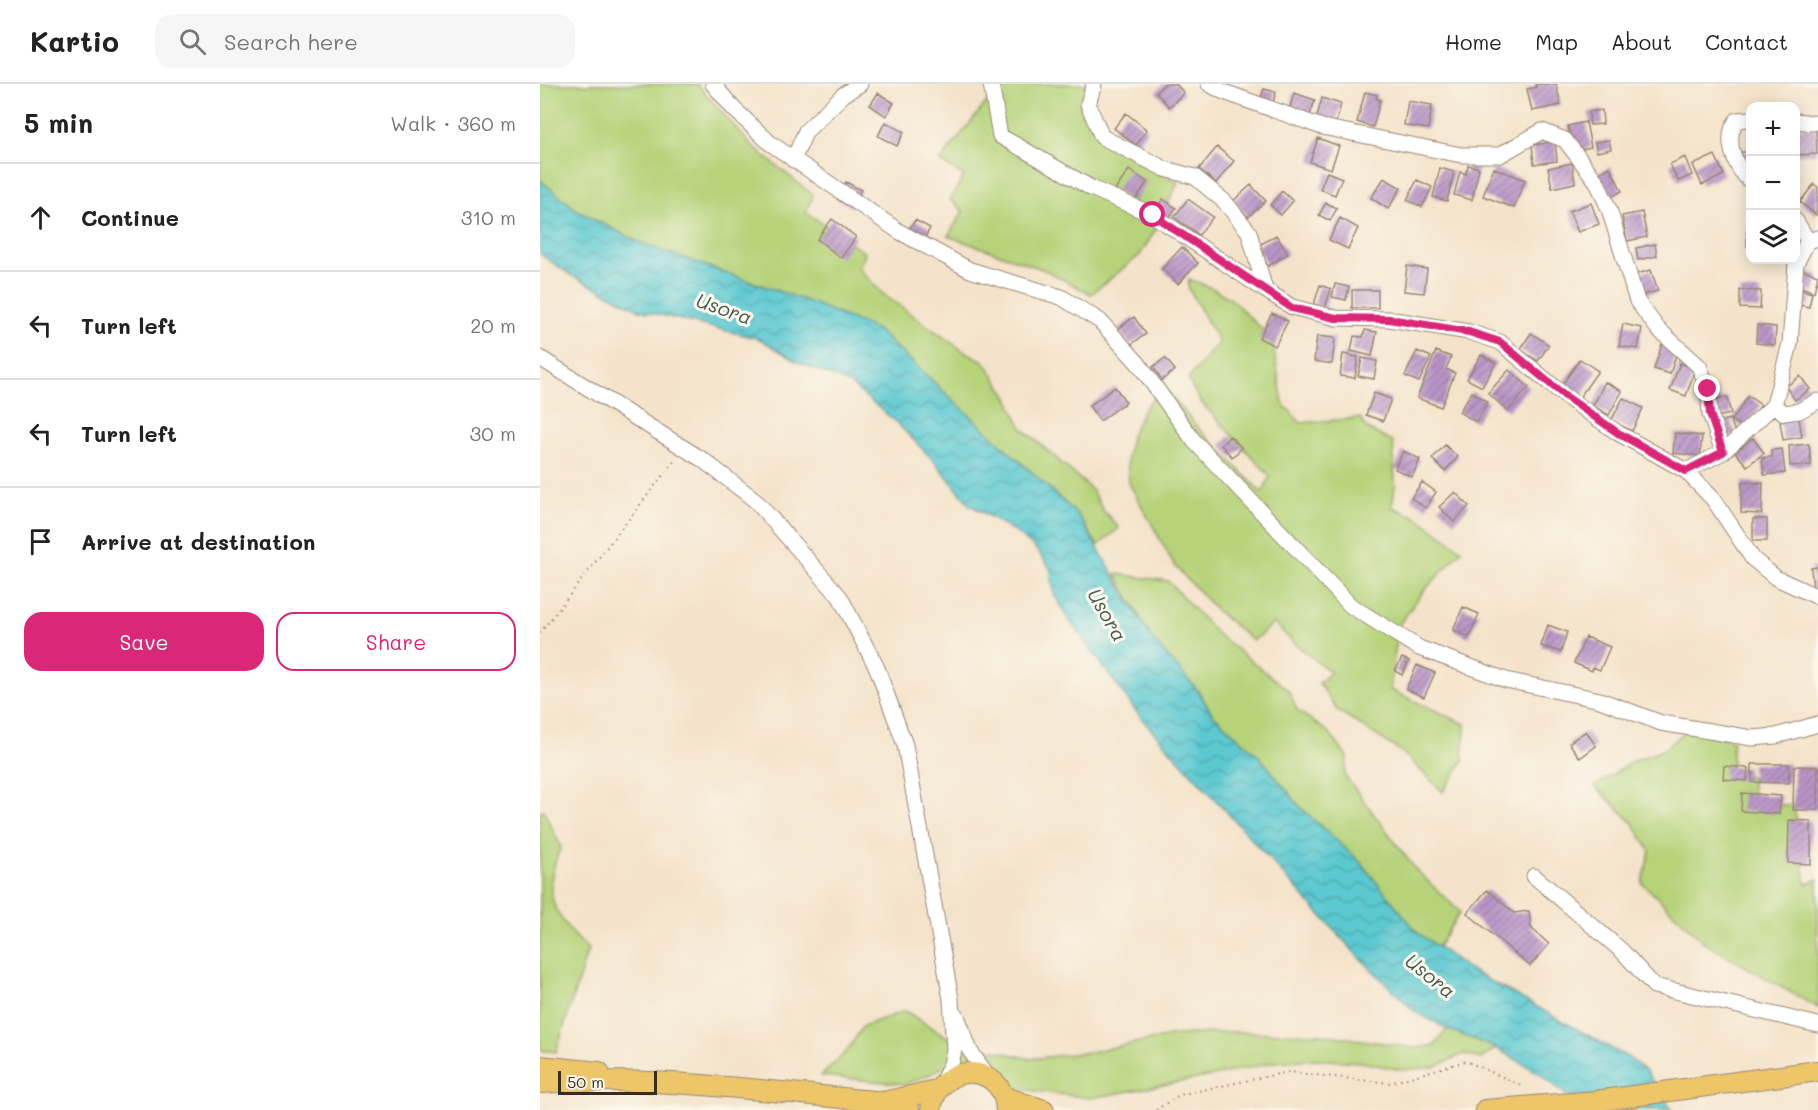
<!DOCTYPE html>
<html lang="en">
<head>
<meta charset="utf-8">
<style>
  body { margin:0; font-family:Mali,sans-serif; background:#f6f6f6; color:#222 }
  .controls { position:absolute; right:18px; top:18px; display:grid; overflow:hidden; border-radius:12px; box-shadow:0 3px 15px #0003 }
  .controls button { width:54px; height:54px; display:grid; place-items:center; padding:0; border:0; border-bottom:2px solid #e0e0e0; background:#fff; color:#222; font:30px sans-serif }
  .scale { position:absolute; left:18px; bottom:15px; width:99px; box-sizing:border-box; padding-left:6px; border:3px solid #3b2a1e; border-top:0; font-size:16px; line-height:21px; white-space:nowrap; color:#3b2a1e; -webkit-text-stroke:4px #fbf7ec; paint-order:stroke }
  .stop { position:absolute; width:18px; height:18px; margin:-14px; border:4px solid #db2777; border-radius:50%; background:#fff }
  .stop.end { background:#db2777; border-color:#fff; box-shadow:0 2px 6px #0008 }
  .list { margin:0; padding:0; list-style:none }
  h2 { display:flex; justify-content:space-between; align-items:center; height:78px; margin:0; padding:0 24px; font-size:26px }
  h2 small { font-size:20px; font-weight:400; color:#767676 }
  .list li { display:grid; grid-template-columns:39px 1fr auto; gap:18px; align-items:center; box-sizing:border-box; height:108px; padding:0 24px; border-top:2px solid #e0e0e0 }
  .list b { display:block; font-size:22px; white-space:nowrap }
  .list em { font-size:20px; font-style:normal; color:#767676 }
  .actions { display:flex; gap:12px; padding:18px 24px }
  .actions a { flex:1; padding:14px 0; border:2px solid #db2777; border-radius:18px; text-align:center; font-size:21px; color:#db2777 }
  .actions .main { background:#db2777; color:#fff }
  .icon { flex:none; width:33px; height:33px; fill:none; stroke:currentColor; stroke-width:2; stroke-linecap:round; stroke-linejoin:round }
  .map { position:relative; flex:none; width:1278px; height:1026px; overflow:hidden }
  header { display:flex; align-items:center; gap:36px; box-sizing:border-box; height:84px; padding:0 30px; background:#fff; border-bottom:2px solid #e0e0e0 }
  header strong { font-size:28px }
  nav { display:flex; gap:33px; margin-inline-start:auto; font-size:21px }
  .search { width:420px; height:54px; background:#f6f6f6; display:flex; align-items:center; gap:15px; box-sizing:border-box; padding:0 21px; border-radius:18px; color:#767676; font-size:22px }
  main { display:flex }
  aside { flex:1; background:#fff }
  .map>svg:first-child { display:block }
  .green { fill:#b6d37a; stroke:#787e4c; stroke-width:1.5 }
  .water { fill:url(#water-waves); stroke:#4c7a78; stroke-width:1.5 }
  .building { fill:url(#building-hatch) }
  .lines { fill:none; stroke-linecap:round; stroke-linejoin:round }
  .minor-casing { stroke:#988674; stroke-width:17 }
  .major-casing { stroke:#988674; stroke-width:22 }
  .path { stroke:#988674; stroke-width:2; stroke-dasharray:1.5 4.5; stroke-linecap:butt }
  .minor { stroke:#fff; stroke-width:15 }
  .major { stroke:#ecc669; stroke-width:20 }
  .route { stroke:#db2777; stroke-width:8 }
  .labels { text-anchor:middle; stroke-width:6; stroke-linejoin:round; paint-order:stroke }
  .water-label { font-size:20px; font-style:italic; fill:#455a54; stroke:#fbf7ec }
</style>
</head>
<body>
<header>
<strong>Kartio</strong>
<div class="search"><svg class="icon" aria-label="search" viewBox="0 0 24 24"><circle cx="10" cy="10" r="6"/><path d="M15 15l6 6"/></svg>Search here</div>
<nav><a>Home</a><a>Map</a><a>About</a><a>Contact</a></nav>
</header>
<main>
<aside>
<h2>5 min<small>Walk · 360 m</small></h2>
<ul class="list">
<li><svg class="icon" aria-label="ahead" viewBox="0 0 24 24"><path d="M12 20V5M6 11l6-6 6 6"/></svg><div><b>Continue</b></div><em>310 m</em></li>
<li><svg class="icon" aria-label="left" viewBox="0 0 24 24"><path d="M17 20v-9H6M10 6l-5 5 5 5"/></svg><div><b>Turn left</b></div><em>20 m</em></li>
<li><svg class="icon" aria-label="left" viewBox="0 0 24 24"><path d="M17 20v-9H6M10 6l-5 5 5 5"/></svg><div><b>Turn left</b></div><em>30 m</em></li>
<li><svg class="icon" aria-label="arrive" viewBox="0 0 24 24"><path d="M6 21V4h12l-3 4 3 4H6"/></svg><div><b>Arrive at destination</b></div></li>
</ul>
<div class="actions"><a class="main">Save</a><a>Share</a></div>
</aside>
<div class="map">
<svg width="1278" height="1026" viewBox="0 0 1278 1026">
  <defs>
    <pattern id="water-waves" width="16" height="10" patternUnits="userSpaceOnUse" patternTransform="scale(1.5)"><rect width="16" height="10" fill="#5cc9d1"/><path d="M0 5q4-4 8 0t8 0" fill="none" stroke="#4da3a9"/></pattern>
    <pattern id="building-hatch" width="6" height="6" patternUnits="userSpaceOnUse" patternTransform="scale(1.5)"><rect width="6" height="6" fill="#ba95c8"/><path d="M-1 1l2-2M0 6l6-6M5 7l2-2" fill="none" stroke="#987aa2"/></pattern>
  </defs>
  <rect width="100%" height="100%" fill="#fbf7ec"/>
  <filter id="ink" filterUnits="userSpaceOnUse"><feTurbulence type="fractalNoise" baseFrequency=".0167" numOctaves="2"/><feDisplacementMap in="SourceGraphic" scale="12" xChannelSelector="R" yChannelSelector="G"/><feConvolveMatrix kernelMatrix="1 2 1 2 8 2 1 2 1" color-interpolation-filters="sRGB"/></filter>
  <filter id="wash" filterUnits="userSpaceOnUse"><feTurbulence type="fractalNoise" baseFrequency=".008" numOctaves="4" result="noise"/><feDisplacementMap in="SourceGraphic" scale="24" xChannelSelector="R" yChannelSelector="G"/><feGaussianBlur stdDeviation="1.35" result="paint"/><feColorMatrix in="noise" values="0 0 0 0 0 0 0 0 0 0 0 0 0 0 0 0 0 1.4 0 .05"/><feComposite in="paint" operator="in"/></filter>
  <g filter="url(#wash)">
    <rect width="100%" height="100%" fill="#f4e3ca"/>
    <!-- green -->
    <path class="green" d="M0,0H157L212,62L273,111L266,128L325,169L319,185L344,211L422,266L444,277L466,310L482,344L552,406L562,425L579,444L558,462L538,431L337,246L275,220L100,159L38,127L0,96Z
      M461,0H548C556,26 569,56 591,73C605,84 623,90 638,98L618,142L600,171L551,210L505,186L408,152L423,127L410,115L424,92L400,77Z
      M649,195L674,205L691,215L732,255L743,320L761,339L820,334L826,344L853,358L855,402L852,423L876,433L922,466L882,509L858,542L850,606L925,640L923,677L903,708L862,668L797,626L779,599L791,588L756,561L734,539L713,557L677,527L635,482L589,399L587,374L591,352L603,327L623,302L658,344L722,409L730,392L660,317L648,295L679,258L648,203Z
      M576,490L628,497L676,549L749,607L757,626L788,648L807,672L805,692L876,786L920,828L898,863L877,848L820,778L760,723L719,672L673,631L658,607L613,556Z
      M1149,644L1193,657L1191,687L1211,693L1214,720L1254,721L1266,800L1278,795V924L1166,860L1102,799L1110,767L1093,739L1055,702L1093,677L1123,666Z
      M3,726L21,763C0,809 13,832 48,865L16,968L0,966V728Z
      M365,927L410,955L490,975L550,968L635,951L693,948L781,950L876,964L895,961L907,945L956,964L941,975L923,970L895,983L862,986L821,978L773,975L733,978L673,992L551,1014L463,1003L409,981C393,987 380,997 364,1000L281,992L307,967L323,942Z"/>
    <!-- water -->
    <path class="water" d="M0,96L38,127L100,159L275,220L337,246L538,431L613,556L658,607L673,631L719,672L760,723L820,778L877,848L930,886L1089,974L1106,987L1132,1026H1045L999,989L956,964L907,945L874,927L816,870L601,634L527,533L514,510L510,484L496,465L474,447L430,421L396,379L356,338L310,300L256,277L220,255L100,226L31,191L0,170Z"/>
    <g id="blocks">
      <!-- building -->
      <path class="building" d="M624,0H636L644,9L629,23L616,8Z
        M995,0H1016L1021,21L992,27L987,5L996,3Z
        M724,5L736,8L733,18L721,14Z
        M825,8L837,11L836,14L840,16L833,43L817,38Z
        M338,9L354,19L346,32L330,21Z
        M754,9L775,16L769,34L749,27Z
        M782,14L801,20L795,41L776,36Z
        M868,17L892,21L888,45L864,41Z
        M1062,26L1063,40L1050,41L1049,28Z
        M586,29L607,46L596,61L574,44Z
        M345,38L364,48L357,62L338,52Z
        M1046,38L1051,63L1033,67L1028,42Z
        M1276,43L1277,70L1256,71V44Z
        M778,54L799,62L791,85L770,78Z
        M1069,56L1071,65L1057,68L1055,58Z
        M1015,58L1017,77L994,80L992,61Z
        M677,63L694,77L676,99L659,85Z
        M1200,68H1210V85H1200Z
        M1175,71L1184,91L1162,101L1153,81Z
        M1145,73L1152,91L1138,97L1130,80Z
        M1032,79L1035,99L1012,104L1008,84Z
        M928,81L939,84L932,116L914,111L920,88L926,90Z
        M1070,83L1082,107L1068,115L1055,91Z
        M900,84L914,88L907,117L893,113Z
        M954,84L985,96L974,124L943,112Z
        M589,86L607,98L594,118L575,106Z
        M787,88L802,94L795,111L780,105Z
        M844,94L861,104L848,125L831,114Z
        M877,96L892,103L882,123L867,116Z
        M306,98L321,106L312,123L297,115Z
        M1274,100L1278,103L1276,131L1260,118Z
        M711,101L726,117L708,133L693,117Z
        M742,107L753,117L741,131L730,121Z
        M623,115L636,124L627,137L614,128Z
        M648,115L673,133L659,151L634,133Z
        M786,119L797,124L790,137L779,131Z
        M1051,119L1059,140L1038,148L1029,127Z
        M1102,128L1107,153L1087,157L1082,132Z
        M800,134L818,144L808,165L789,156Z
        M292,135L316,153L301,174L277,155Z
        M375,136L390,144L381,161L365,153Z
        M1207,147H1210V162H1207Z
        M736,151L748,170L728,182L716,163Z
        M1115,160L1117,172L1098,176L1096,164Z
        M642,163L658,179L638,200L622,185Z
        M867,182L887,185L884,209L864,207Z
        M1111,186L1118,207L1099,212L1093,191Z
        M1263,186L1278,191L1274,208L1258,202Z
        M795,200L809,203L806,216L792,213Z
        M780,201L791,205L785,224L774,220Z
        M1258,205L1272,209L1269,223L1255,220Z
        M812,206H838V224H812Z
        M1200,206L1221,207L1220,225L1200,224Z
        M732,229L748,237L735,262L719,254Z
        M594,233L606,250L590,261L578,245Z
        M1083,240L1102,244L1098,265L1079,262Z
        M1217,241L1236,243L1235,261L1216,259Z
        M825,246L837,248L832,272L811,267L814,252L823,253Z
        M991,249L1009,261L998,277L980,266Z
        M777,252L795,254L792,280L774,277Z
        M1122,260L1138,265L1130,290L1114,285Z
        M877,267L891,273L879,298L865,292Z
        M896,267L911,273L906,285L915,289L901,323L877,314Z
        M803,270L818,273L815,294L800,292Z
        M941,271L956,279L942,303L927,295Z
        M625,274L635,286L622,296L613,283Z
        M822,274L837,277L834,295L818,292Z
        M1040,275L1058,287L1039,314L1021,302Z
        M1140,279L1155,285L1146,312L1130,306Z
        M969,286L989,303L968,327L948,309Z
        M1260,292L1270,305L1255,316L1246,303Z
        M1065,298L1082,307L1069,331L1053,322Z
        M575,303L586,318L560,337L549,322Z
        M932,308L948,318L936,338L919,328Z
        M834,309L851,315L843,337L826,331Z
        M1208,312L1221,321L1205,345L1192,336Z
        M1187,313L1191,330L1176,333L1173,316Z
        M1083,314L1103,324L1092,347L1071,337Z
        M1259,334L1262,353L1243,356L1240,338Z
        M1190,335L1196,351L1184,355L1179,338Z
        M1135,349L1162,352L1160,372L1133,369Z
        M690,352L702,364L692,373L681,361Z
        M1213,354L1224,369L1207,382L1195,368Z
        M1269,360L1271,381L1250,382L1249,362Z
        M905,361L918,373L905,387L892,375Z
        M1242,365L1245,389L1224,391L1222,374L1232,373L1231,366Z
        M863,367L880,375L872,393L855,385Z
        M882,398L896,408L886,424L871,414Z
        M1202,398L1223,399L1222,430L1201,429Z
        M915,408L929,422L914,438L899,423Z
        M1213,435H1227V457H1213Z
        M1278,483V505H1273L1271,484Z
        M923,523L939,530L929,553L913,546Z
        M1008,541L1027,548L1021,568L1001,562Z
        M1046,553L1070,563L1060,586L1053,583L1052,587L1034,579Z
        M862,574L869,577L862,591L855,587Z
        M877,581L895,589L884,613L866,605Z
        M1046,647L1056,662L1040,674L1029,659Z
        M1212,680H1249V699L1212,698Z
        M1184,682L1208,684L1207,697L1183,695Z
        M1254,682L1278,683V726H1253Z
        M1202,709L1241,712L1239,730L1201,727Z
        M1249,736L1271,737V780L1248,779Z
        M947,806L974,829L989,827L991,844L1009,860L990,882L927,829Z"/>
    </g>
  </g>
  <g filter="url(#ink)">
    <use href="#blocks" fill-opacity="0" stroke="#988674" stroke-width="1.5"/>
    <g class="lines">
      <defs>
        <path id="minor" d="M173,0L194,25L230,59L360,148L430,186L521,213L560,237L598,279L654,357L811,522L879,564L966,596L1060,616L1121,639L1212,654L1236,652L1278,640
          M451,0L460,52L551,104L613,131L725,206
          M554,0L548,20L562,53L625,85L655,93L685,118L709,148L725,206L752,223L796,234L849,235L929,248L960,258L1025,312L1078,349L1146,387L1174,416L1213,475L1236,494L1278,513
          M669,0L684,8L782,43L921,71H960L1002,47L1025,56L1057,98L1069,125L1097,217L1118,245L1159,282L1168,305L1170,330L1183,368
          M1210,35L1197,36C1183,55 1195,84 1210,97
          M1256,37L1273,39
          M253,76L266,47L303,11L320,0
          M1256,137L1268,157
          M0,274L163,376L215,416L300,513L337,584L365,661L411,915L414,966L411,980L402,999
          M1234,321L1250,260L1256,179L1268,157L1278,154
          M1146,387L1183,368L1234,321L1244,329L1259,327L1278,317
          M994,792L1082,867L1114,902L1278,941
          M417,932L430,967L450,995"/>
        <path id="major" d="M0,982L59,988
          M0,999C114,991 231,1008 344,1018L369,1026
          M464,1013L504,1026
          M344,1018L396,1006
          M391,1026C398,976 464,977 466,1026
          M945,1026L1056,1017L1278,987"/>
      </defs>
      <!-- minor casing -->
      <use href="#minor" class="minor-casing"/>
      <!-- major casing -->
      <use href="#major" class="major-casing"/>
      <!-- path -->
      <path class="path" d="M0,549L135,376
        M616,1026L639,1011L748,988L850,999L926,977L983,1002"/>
      <!-- minor -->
      <use href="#minor" class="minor"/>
      <!-- major -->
      <use href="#major" class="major"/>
    </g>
  </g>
  <g class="lines" filter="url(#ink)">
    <!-- route -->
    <path class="route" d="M613,131L752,224L796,234L849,235L929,248L960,258L1025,312L1078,349L1146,387L1183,368L1170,330L1168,305"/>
  </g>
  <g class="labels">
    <!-- water labels -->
    <g class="water-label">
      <text transform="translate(184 225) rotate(19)" y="7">Usora</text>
      <text transform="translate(567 531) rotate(60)" y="7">Usora</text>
      <text transform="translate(890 892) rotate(39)" y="7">Usora</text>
    </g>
  </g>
</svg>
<div class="controls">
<button>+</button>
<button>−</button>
<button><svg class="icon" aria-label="layers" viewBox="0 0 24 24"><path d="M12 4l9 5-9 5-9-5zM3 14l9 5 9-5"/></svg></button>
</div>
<div class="scale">50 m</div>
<div class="stop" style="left:613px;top:131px"></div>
<div class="stop end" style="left:1168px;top:305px"></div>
</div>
</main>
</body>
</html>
